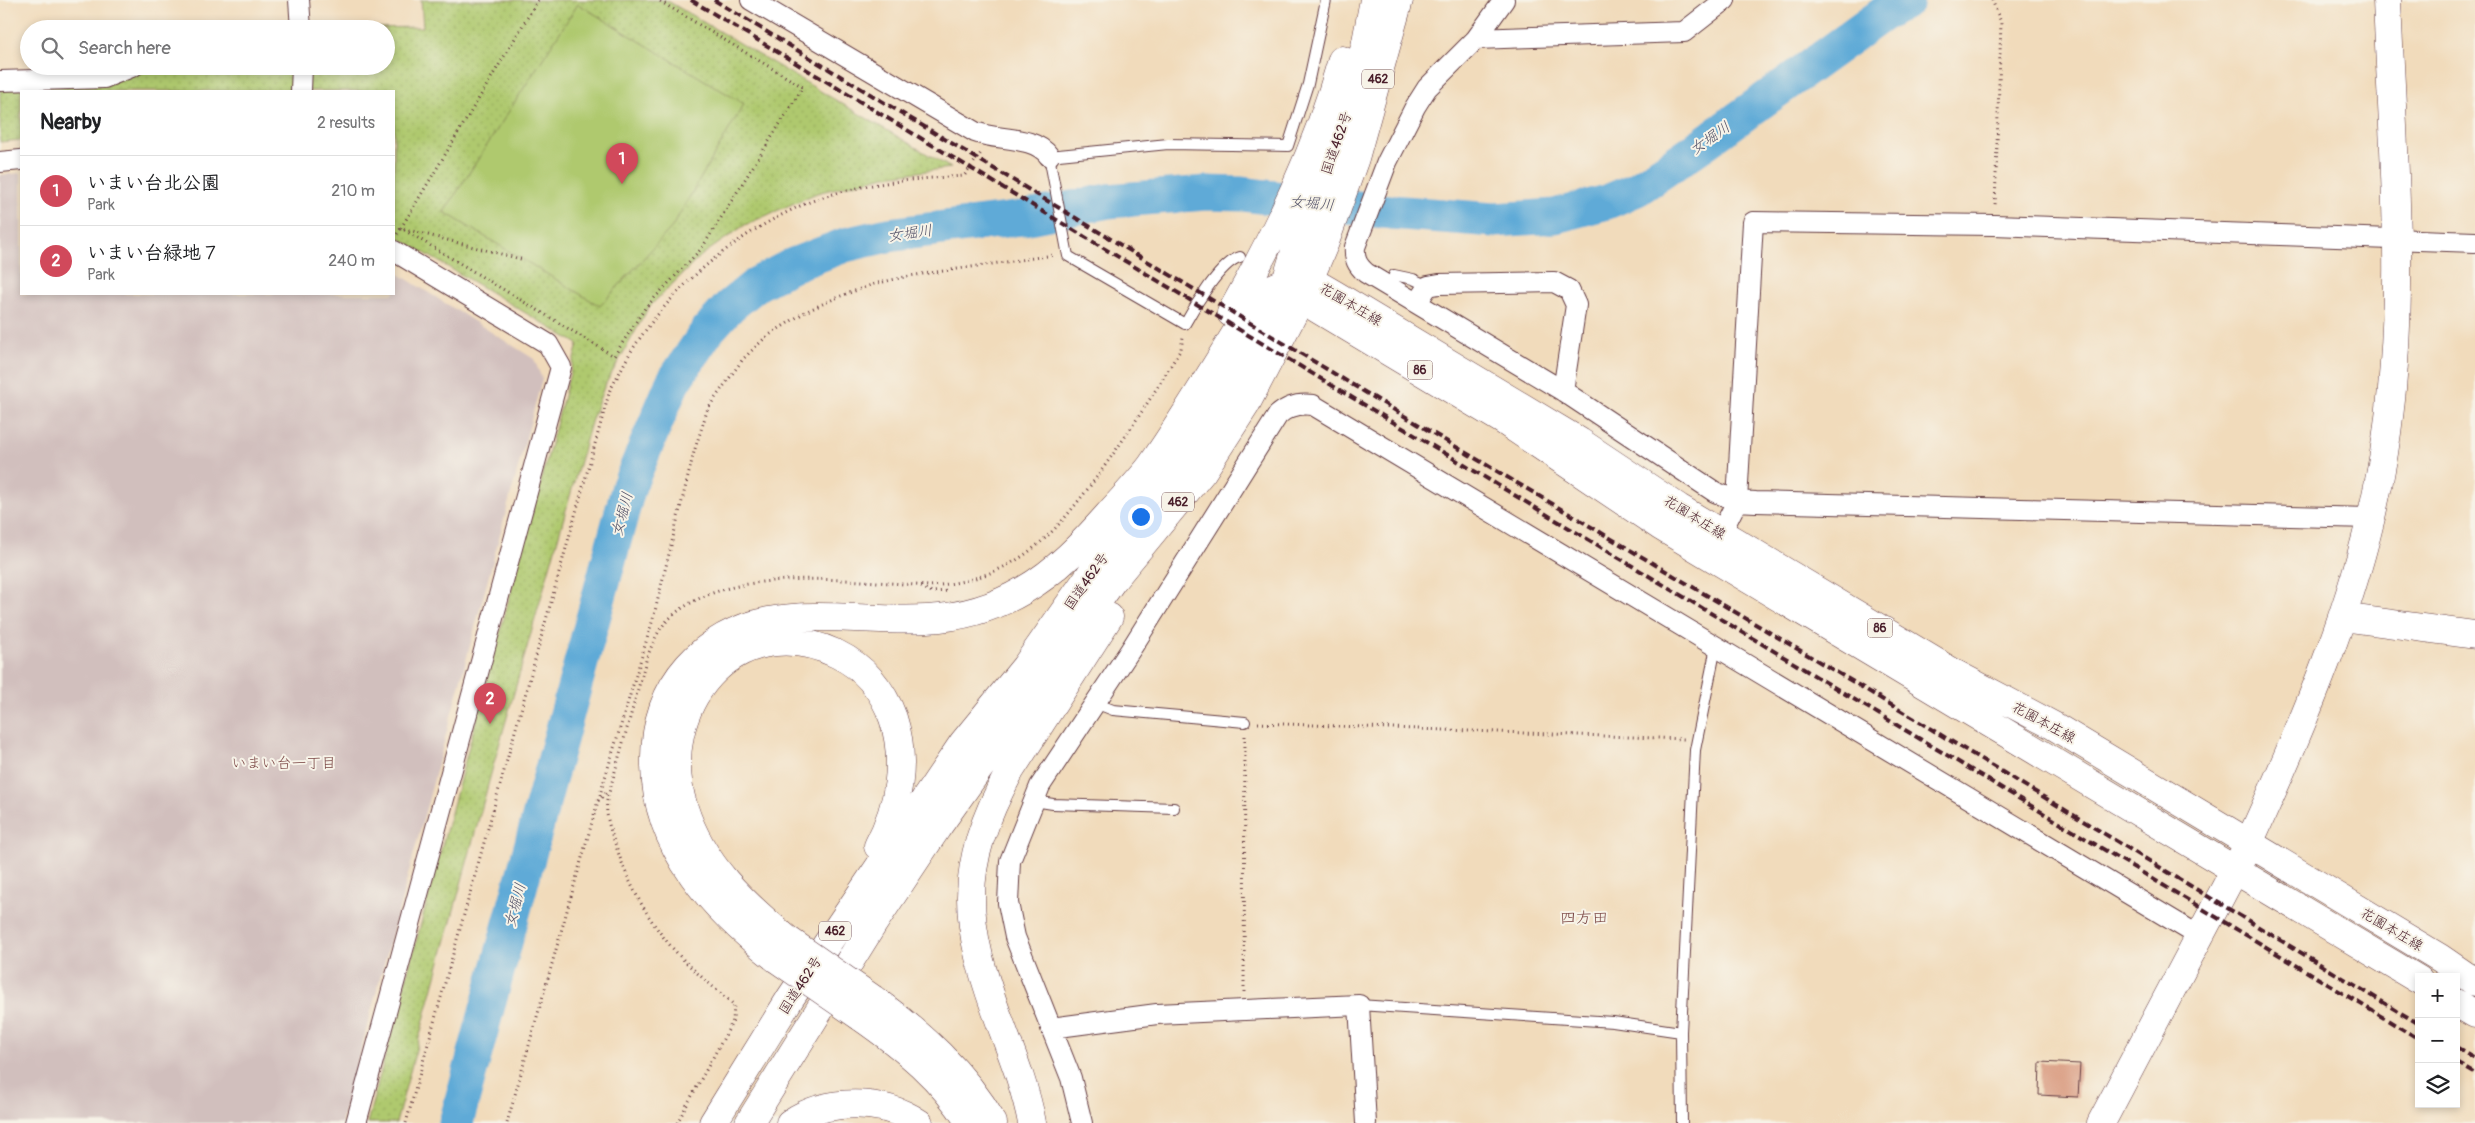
<!DOCTYPE html>
<html lang="en">
<head>
<meta charset="utf-8">
<style>
  body { margin:0; font-family:Pangolin,"Klee One",sans-serif; background:#f2f2f2; color:#202124 }
  .controls { position:absolute; right:15px; bottom:15px; display:grid; overflow:hidden; border-radius:0px; box-shadow:0 2px 8px #0003 }
  .controls button { width:45px; height:45px; display:grid; place-items:center; padding:0; border:0; border-bottom:1px solid #e0e0e0; background:#fff; color:#202124; font:25px sans-serif }
  .you { position:absolute; left:1140px; top:516px; width:18px; height:18px; margin:-12px; border:4px solid #fff; border-radius:50%; background:#1a73e8; box-shadow:0 0 0 8px #1a73e833 }
  .badge { display:grid; place-items:center; width:32px; height:32px; border-radius:50%; background:#d1495b; color:#fff; font-size:16px; font-weight:700 }
  .pin { position:absolute; translate:-50% -41px; filter:drop-shadow(0 1px 2px #0008) }
  .pin::after { content:''; position:absolute; top:26px; width:18px; height:15px; background:inherit; clip-path:polygon(0 0,100% 0,50% 100%) }
  .list { margin:0; padding:0; list-style:none }
  h2 { display:flex; justify-content:space-between; align-items:center; height:65px; margin:0; padding:0 20px; font-size:21px }
  h2 small { font-size:16px; font-weight:400; color:#757577 }
  .list li { display:grid; grid-template-columns:32px 1fr auto; gap:15px; align-items:center; box-sizing:border-box; height:70px; padding:0 20px; border-top:1px solid #e0e0e0 }
  .list b { display:block; font-size:19px; white-space:nowrap }
  .list p { margin:0; font-size:16px; white-space:nowrap; color:#757577 }
  .list em { font-size:16px; font-style:normal; color:#757577 }
  .icon { flex:none; width:28px; height:28px; fill:none; stroke:currentColor; stroke-width:2; stroke-linecap:round; stroke-linejoin:round }
  .map { position:relative; flex:none; width:2475px; height:1123px; overflow:hidden }
  .search { position:absolute; background:#fff; box-shadow:0 2px 8px #0003; left:20px; top:20px; width:375px; height:55px; display:flex; align-items:center; gap:12px; box-sizing:border-box; padding:0 18px; border-radius:28px; color:#757577; font-size:19px }
  .panel { position:absolute; background:#fff; box-shadow:0 2px 8px #0003; left:20px; top:90px; width:375px; height:205px; border-radius:0px }
  .map>svg:first-child { display:block }
  .industrial { fill:#d1bfbd }
  .park { fill:url(#park-dots); stroke:#7c744c }
  .pitch { fill:#afc96e; stroke:#7c744c }
  .lines { fill:none; stroke-linecap:round; stroke-linejoin:round }
  .river { stroke:#5eaad7; stroke-width:35 }
  .building { fill:#d8977c }
  .lane-casing { stroke:#633b41; stroke-width:12 }
  .street-casing { stroke:#633b41; stroke-width:22 }
  .secondary-casing { stroke:#633b41; stroke-width:29 }
  .primary-casing { stroke:#633b41; stroke-width:29 }
  .highway-casing { stroke:#633b41; stroke-width:29 }
  .path { stroke:#633b41; stroke-width:3; stroke-dasharray:1 4; stroke-linecap:butt }
  .lane { stroke:#fff; stroke-width:10 }
  .street { stroke:#fff; stroke-width:20 }
  .secondary { stroke:#fff; stroke-width:28 }
  .primary { stroke:#fff; stroke-width:28 }
  .highway { stroke:#fff; stroke-width:28 }
  .rail { stroke:#4a1f2b; stroke-width:4; stroke-dasharray:8 4; stroke-linecap:butt }
  .highway-bridge-casing { stroke:#633b41; stroke-width:29; stroke-linecap:butt }
  .highway-bridge { stroke:#fff; stroke-width:28 }
  .labels { text-anchor:middle; stroke-width:4; stroke-linejoin:round; paint-order:stroke }
  .shield { fill:#f7f3e8; stroke:#7e5f64; stroke-width:1 }
  .shield-label { font-size:12px; font-weight:bold; fill:#4a1f2b }
  .street-label { font-size:14px; fill:#4a1f2b; stroke:#f7f3e8 }
  .water-label { font-size:15px; font-style:italic; fill:#515067; stroke:#f7f3e8 }
  .neighbourhood-label { font-size:15px; fill:#7c4947; stroke:#f7f3e8 }
  .quarter-label { font-size:16px; fill:#7c4947; stroke:#f7f3e8 }
</style>
</head>
<body>
<div class="map">
<svg width="2475" height="1123" viewBox="0 0 2475 1123">
  <defs>
    <pattern id="park-dots" width="8" height="8" patternUnits="userSpaceOnUse" patternTransform="scale(1.25)"><rect width="8" height="8" fill="#afc96e"/><path d="M2 2h.1M6 6h.1" fill="none" stroke="#98ac5f" stroke-width="1.8" stroke-linecap="round"/></pattern>
  </defs>
  <rect width="100%" height="100%" fill="#f7f3e8"/>
  <filter id="ink" filterUnits="userSpaceOnUse"><feTurbulence type="fractalNoise" baseFrequency=".02" numOctaves="2"/><feDisplacementMap in="SourceGraphic" scale="10" xChannelSelector="R" yChannelSelector="G"/><feConvolveMatrix kernelMatrix="1 2 1 2 8 2 1 2 1" color-interpolation-filters="sRGB"/></filter>
  <filter id="wash" filterUnits="userSpaceOnUse"><feTurbulence type="fractalNoise" baseFrequency=".0096" numOctaves="4" result="noise"/><feDisplacementMap in="SourceGraphic" scale="20" xChannelSelector="R" yChannelSelector="G"/><feGaussianBlur stdDeviation="1.12" result="paint"/><feColorMatrix in="noise" values="0 0 0 0 0 0 0 0 0 0 0 0 0 0 0 0 0 1.4 0 .05"/><feComposite in="paint" operator="in"/></filter>
  <g filter="url(#wash)">
    <rect width="100%" height="100%" fill="#f1dbbb"/>
    <!-- industrial -->
    <path class="industrial" d="M21,173V294H394V271L534,359L542,379L341,1123H0V175Z"/>
    <!-- park -->
    <path class="park" d="M421,0H666L951,168L885,176L817,193L745,225L702,255L649,307L604,387L592,419L494,763L396,1123H367L578,344L394,235V91H308L307,66H386V29H306L423,27Z
      M150,66H298L297,91H21V140L0,142V90L106,85Z"/>
    <!-- pitch -->
    <path class="pitch" d="M578,4L744,104L672,227L600,306L444,212Z"/>
    <g class="lines">
      <!-- river -->
      <path class="river" d="M456,1123L629,486L673,382L708,330L730,306L757,284L793,265L845,245L888,235L1023,218L1108,201L1206,193L1242,194L1390,212L1494,220L1555,216L1607,202L1637,189L1703,144L1883,14L1907,0"/>
    </g>
    <g id="blocks">
      <!-- building -->
      <path class="building" d="M2040,1062L2080,1064L2078,1097L2039,1095Z"/>
    </g>
  </g>
  <g filter="url(#ink)">
    <use href="#blocks" fill-opacity="0" stroke="#633b41" stroke-width="1"/>
    <g class="lines">
      <defs>
        <path id="lane" d="M1240,257C1221,262 1194,307 1185,324L1068,256L1049,156L1168,144L1288,146L1308,84L1326,0
          M1394,275L1413,279L1428,286
          M1095,703L1113,710L1245,722
          M1034,801L1053,804L1174,808
          M1359,1005L1613,1022L1681,1032
          M1682,1123L1681,1032L1695,750L1716,647"/>
        <path id="street" d="M299,0L301,29
          M751,0L975,132C997,141 1034,135 1049,156
          M1504,0L1476,39L1427,88L1415,107L1387,162L1355,247C1354,259 1357,265 1366,273L1563,391L1715,492L1737,501L1756,502L2370,518
          M1476,39L1684,32L1725,0
          M0,81L104,78L134,66
          M301,91L302,66
          M0,162L21,160
          M1422,295L1428,286L1439,284L1554,282L1569,290L1576,305L1563,391
          M1721,533L1737,501L1753,222L1994,225L2475,242
          M1051,1028L1157,1014L1359,1005L1366,1123
          M356,1123L561,367L548,344L394,251
          M1082,1123L1071,1078L1015,937L1008,903L1010,861L1040,786L1131,649L1278,415C1288,406 1299,403 1313,405L2199,936"/>
        <path id="secondary" d="M2342,617L2475,635
          M2101,1123L2249,843C2306,718 2362,589 2384,453C2408,304 2393,150 2387,0"/>
        <path id="primary" d="M1286,282L1310,280L1334,294L1580,442L1679,508L1954,673L2054,726L2440,958L2475,982
          M1286,282L1301,299L1501,419L1660,526L2419,980
          M2456,1003L2475,1014"/>
        <path id="highway" d="M1231,313C1276,233 1317,150 1342,60
          M788,940C743,903 702,865 684,808C652,709 734,605 837,654C864,667 883,690 893,718C907,761 899,806 878,846
          M777,959C715,911 656,849 655,766C654,729 663,694 688,666C752,594 843,624 927,619C962,617 994,608 1024,590C1057,571 1083,543 1108,515C1122,499 1138,483 1151,466C1188,413 1221,357 1255,302L1266,291L1286,282
          M873,999C921,1034 963,1071 993,1123
          M861,1017C904,1047 942,1078 970,1123
          M713,1123L791,997L963,743L1025,667L1111,545L1187,461L1242,370L1270,318L1286,282L1299,238L1333,155L1365,47L1374,0
          M749,1123L873,924L937,828L1113,580L1203,471L1245,406L1301,299L1325,242L1355,158L1399,0
          M790,1123C827,1098 882,1098 919,1123
          M1032,1123C1026,1090 1013,1057 1001,1025C963,922 956,870 1010,771L1109,617"/>
      </defs>
      <!-- lane casing -->
      <use href="#lane" class="lane-casing"/>
      <!-- street casing -->
      <use href="#street" class="street-casing"/>
      <!-- secondary casing -->
      <use href="#secondary" class="secondary-casing"/>
      <!-- primary casing -->
      <use href="#primary" class="primary-casing"/>
      <!-- highway casing -->
      <use href="#highway" class="highway-casing"/>
      <!-- path -->
      <path class="path" d="M538,0L401,228L614,356L645,308L702,248L803,87L658,0
        M1992,0L2001,22L1995,207
        M397,234L401,228L524,260
        M921,587L932,592L949,591
        M1258,723L1684,739
        M598,801L608,791
        M1244,992L1245,736
        M406,1123L610,390C619,375 626,358 636,344C678,281 739,232 807,203C856,183 913,179 964,176L981,153
        M507,1123L598,801L653,619L694,452L708,408L743,359L766,337L805,312L838,297L874,284L909,276L1054,255
        M677,1123L733,1021L734,1005C720,992 705,981 691,967C657,936 633,895 618,852C612,835 605,818 607,800L647,657C652,646 656,633 665,623C721,562 854,581 929,586C965,584 1003,572 1031,550C1056,531 1074,507 1093,482C1125,439 1153,395 1181,349L1183,337"/>
      <!-- lane -->
      <use href="#lane" class="lane"/>
      <!-- street -->
      <use href="#street" class="street"/>
      <!-- secondary -->
      <use href="#secondary" class="secondary"/>
      <!-- primary -->
      <use href="#primary" class="primary"/>
      <!-- highway -->
      <use href="#highway" class="highway"/>
      <!-- rail -->
      <path class="rail" d="M691,0L2419,1039
        M714,0L1436,435L1850,680L2419,1024
        M2456,1047L2475,1058
        M2456,1062L2475,1073"/>
      <defs>
        <path id="highway-bridge" d="M788,940L873,999
          M777,959L861,1017"/>
      </defs>
      <!-- highway-bridge casing -->
      <use href="#highway-bridge" class="highway-bridge-casing"/>
      <!-- highway-bridge -->
      <use href="#highway-bridge" class="highway-bridge"/>
    </g>
  </g>
  <g class="labels">
    <!-- shield labels -->
    <g class="shield">
      <rect x="1362" y="69.5" width="32" height="19" rx="4"/>
      <rect x="1407.5" y="360.5" width="25" height="19" rx="4"/>
      <rect x="1162" y="492.5" width="32" height="19" rx="4"/>
      <rect x="1867.5" y="618.5" width="25" height="19" rx="4"/>
      <rect x="819" y="921.5" width="32" height="19" rx="4"/>
    </g>
    <g class="shield-label">
      <text x="1378" y="83">462</text>
      <text x="1420" y="374">86</text>
      <text x="1178" y="506">462</text>
      <text x="1880" y="632">86</text>
      <text x="835" y="935">462</text>
    </g>
    <!-- street labels -->
    <g class="street-label">
      <text transform="translate(1336 143) rotate(-71)" y="5">国道462号</text>
      <text transform="translate(1351 304) rotate(31)" y="5">花園本庄線</text>
      <text transform="translate(1695 517) rotate(32)" y="5">花園本庄線</text>
      <text transform="translate(1086 581) rotate(-55)" y="5">国道462号</text>
      <text transform="translate(2044 722) rotate(29)" y="5">花園本庄線</text>
      <text transform="translate(2392 929) rotate(31)" y="5">花園本庄線</text>
      <text transform="translate(800 985) rotate(-57)" y="5">国道462号</text>
    </g>
    <!-- water labels -->
    <g class="water-label">
      <text transform="translate(1710 138) rotate(-35)" y="5">女堀川</text>
      <text transform="translate(1312 203) rotate(5)" y="5">女堀川</text>
      <text transform="translate(910 233) rotate(-8)" y="5">女堀川</text>
      <text transform="translate(622 514) rotate(-75)" y="5">女堀川</text>
      <text transform="translate(515 905) rotate(-75)" y="5">女堀川</text>
    </g>
    <!-- neighbourhood labels -->
    <g class="neighbourhood-label">
      <text x="284" y="768">いまい台一丁目</text>
    </g>
    <!-- quarter labels -->
    <g class="quarter-label">
      <text x="1584" y="923">四方田</text>
    </g>
  </g>
</svg>
<div class="controls">
<button>+</button>
<button>−</button>
<button><svg class="icon" aria-label="layers" viewBox="0 0 24 24"><path d="M12 4l9 5-9 5-9-5zM3 14l9 5 9-5"/></svg></button>
</div>
<div class="you"></div>
<div class="pin badge" style="left:622px;top:184px">1</div>
<div class="pin badge" style="left:490px;top:724px">2</div>
<div class="search"><svg class="icon" aria-label="search" viewBox="0 0 24 24"><circle cx="10" cy="10" r="6"/><path d="M15 15l6 6"/></svg>Search here</div>
<section class="panel">
<h2>Nearby<small>2 results</small></h2>
<ul class="list">
<li><span class="badge">1</span><div><b>いまい台北公園</b><p>Park</p></div><em>210 m</em></li>
<li><span class="badge">2</span><div><b>いまい台緑地７</b><p>Park</p></div><em>240 m</em></li>
</ul>
</section>
</div>
</body>
</html>
